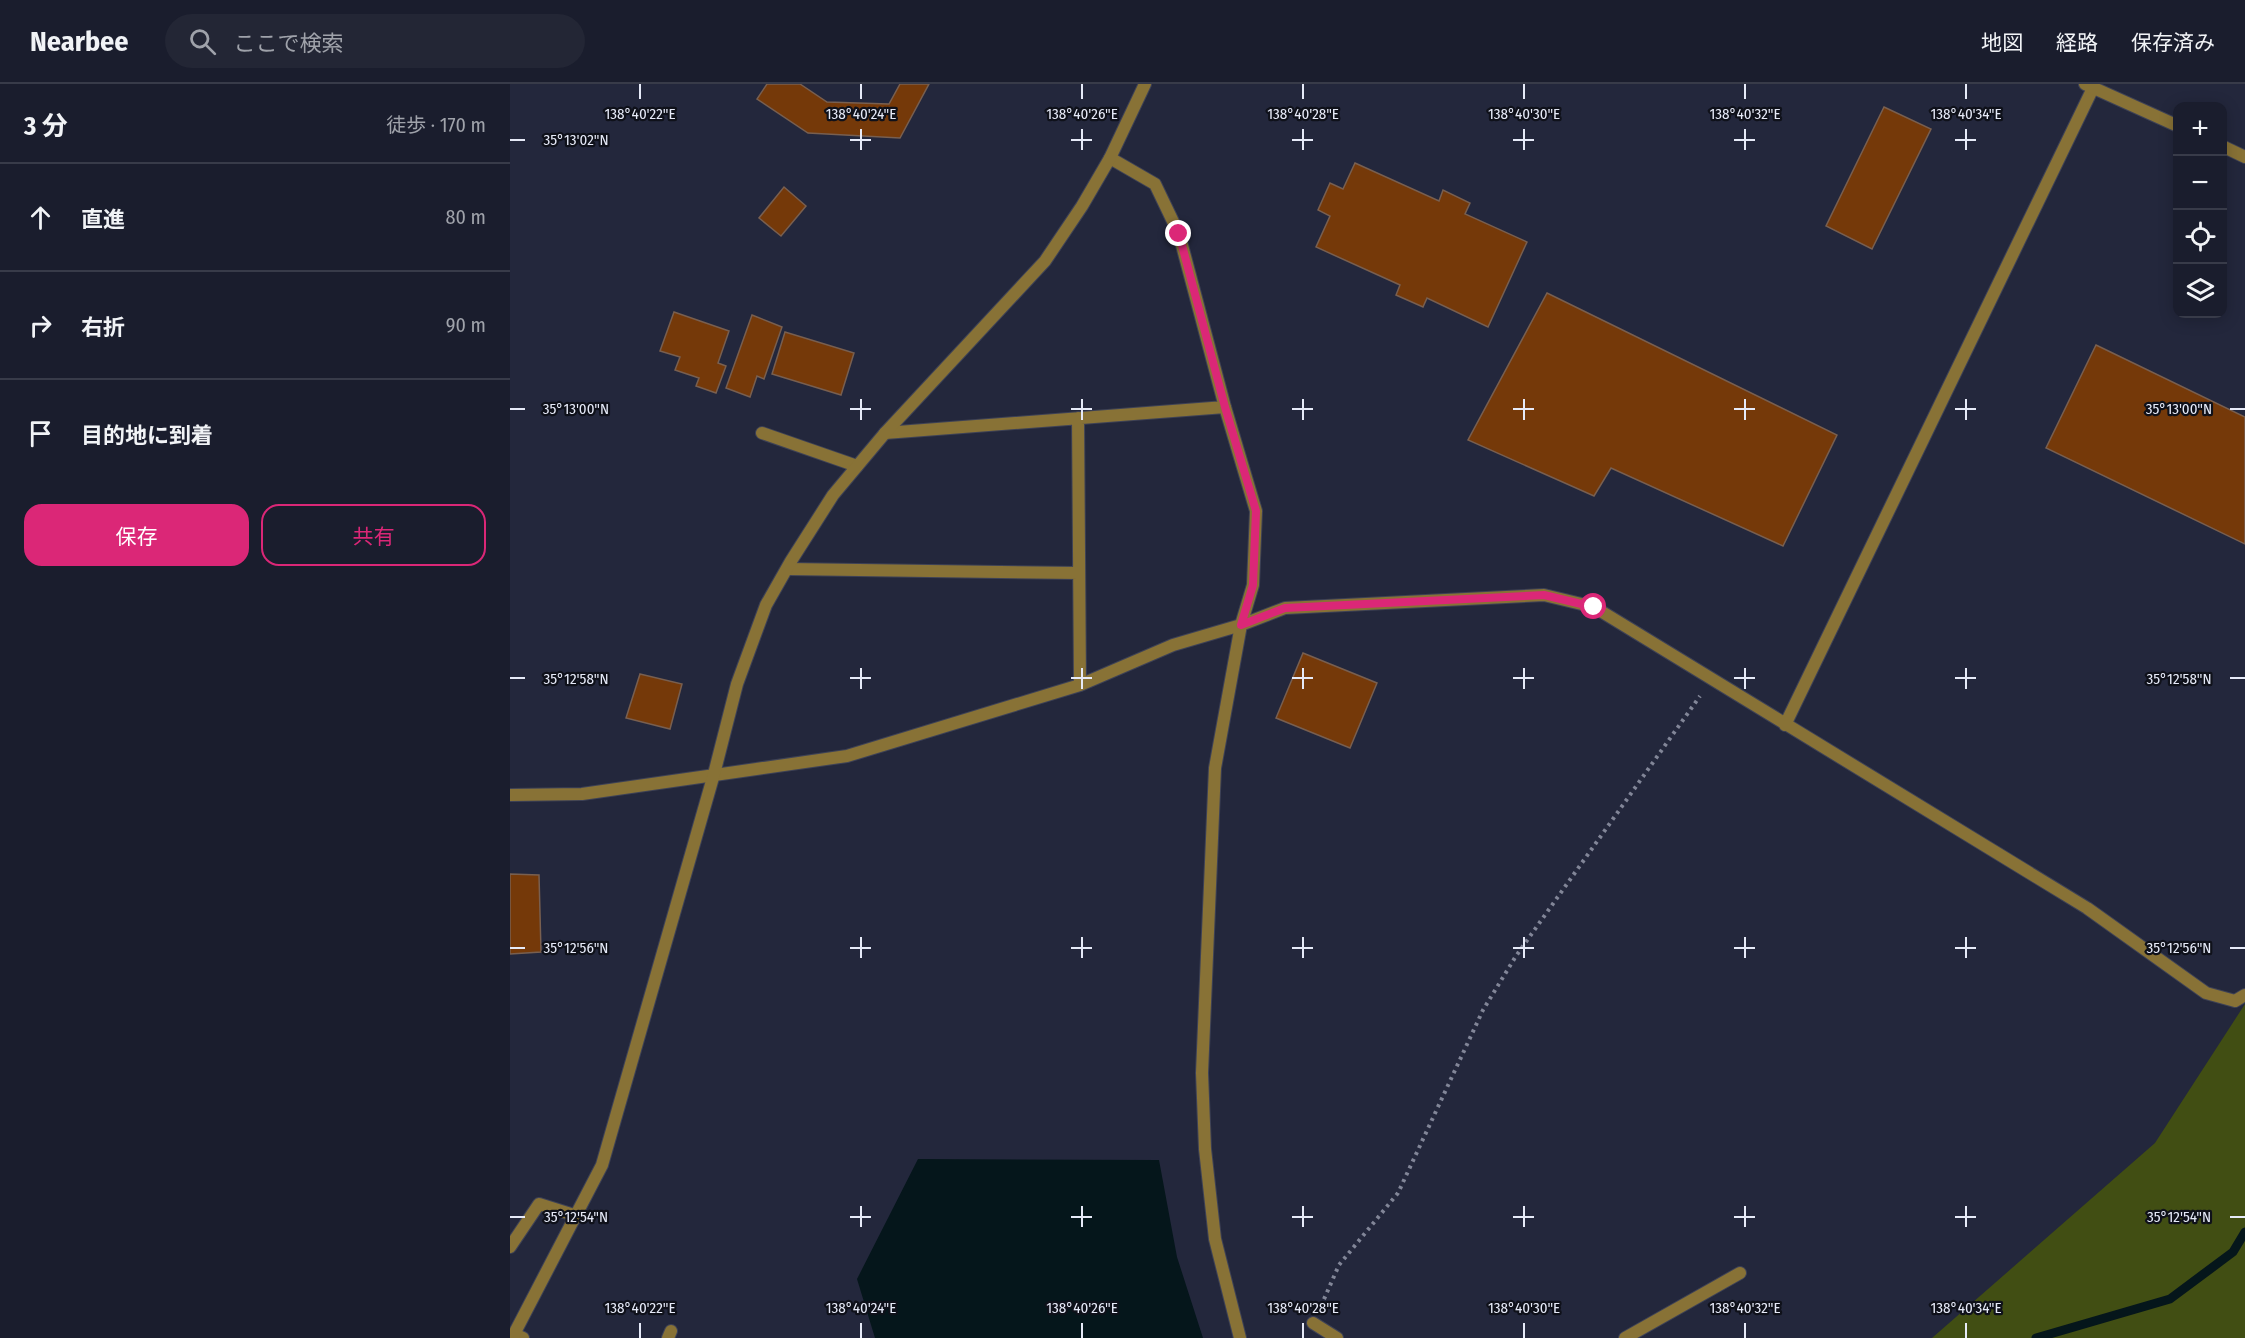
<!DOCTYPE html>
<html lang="ja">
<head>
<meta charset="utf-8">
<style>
  body { margin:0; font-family:"Fira Sans Condensed","Noto Sans JP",sans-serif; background:#232635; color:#f1f3f6 }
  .controls { position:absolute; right:18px; top:18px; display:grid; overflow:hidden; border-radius:12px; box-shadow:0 3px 15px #0003 }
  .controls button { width:54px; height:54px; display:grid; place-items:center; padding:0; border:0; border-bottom:2px solid #383b49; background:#1a1d2d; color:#f1f3f6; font:30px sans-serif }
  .stop { position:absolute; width:18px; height:18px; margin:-14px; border:4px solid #db2777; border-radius:50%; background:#fff }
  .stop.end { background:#db2777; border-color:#fff; box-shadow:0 2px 6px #0008 }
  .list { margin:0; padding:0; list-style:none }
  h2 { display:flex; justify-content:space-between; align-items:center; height:78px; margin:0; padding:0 24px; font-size:26px }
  h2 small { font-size:20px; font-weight:400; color:#9fa2aa }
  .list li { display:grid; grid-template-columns:39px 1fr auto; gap:18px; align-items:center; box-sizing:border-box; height:108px; padding:0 24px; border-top:2px solid #383b49 }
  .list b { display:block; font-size:22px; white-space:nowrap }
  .list em { font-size:20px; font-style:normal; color:#9fa2aa }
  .actions { display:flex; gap:12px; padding:18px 24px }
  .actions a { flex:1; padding:14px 0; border:2px solid #db2777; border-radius:18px; text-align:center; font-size:21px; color:#db2777 }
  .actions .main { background:#db2777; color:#fff }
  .icon { flex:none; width:33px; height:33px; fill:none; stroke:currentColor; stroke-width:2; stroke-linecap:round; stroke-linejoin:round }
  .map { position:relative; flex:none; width:1735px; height:1254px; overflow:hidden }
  header { display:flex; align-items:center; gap:36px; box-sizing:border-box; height:84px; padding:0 30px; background:#1a1d2d; border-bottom:2px solid #383b49 }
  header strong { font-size:28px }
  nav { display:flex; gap:33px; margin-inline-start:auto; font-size:21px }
  .search { width:420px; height:54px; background:#232635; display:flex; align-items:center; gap:15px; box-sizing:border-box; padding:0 21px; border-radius:33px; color:#9fa2aa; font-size:22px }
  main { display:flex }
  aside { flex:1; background:#1a1d2d }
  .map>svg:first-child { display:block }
  .green { fill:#414e13 }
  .water { fill:#05161b }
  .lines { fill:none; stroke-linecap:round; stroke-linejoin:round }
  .stream { stroke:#05161b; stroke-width:9 }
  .building { fill:#753909; stroke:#785f50; stroke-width:1.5 }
  .service-casing { stroke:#3e4256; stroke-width:14 }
  .minor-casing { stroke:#3e4256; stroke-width:14 }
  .tertiary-casing { stroke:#3e4256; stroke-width:14 }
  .path { stroke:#828698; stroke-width:4; stroke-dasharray:3 4.5; stroke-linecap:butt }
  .service { stroke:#887236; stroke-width:12 }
  .minor { stroke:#887236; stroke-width:12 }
  .tertiary { stroke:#887236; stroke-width:12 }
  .route { stroke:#db2777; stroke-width:8 }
  .ticks { fill:none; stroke:#e6eaf8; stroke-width:2 }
  .ticks-label { font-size:15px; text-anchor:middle; fill:#e6eaf8; stroke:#0f111a; stroke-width:4.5; stroke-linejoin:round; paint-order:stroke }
</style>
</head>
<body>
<header>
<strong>Nearbee</strong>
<div class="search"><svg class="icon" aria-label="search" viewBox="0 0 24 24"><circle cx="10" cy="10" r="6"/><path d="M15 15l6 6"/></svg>ここで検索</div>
<nav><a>地図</a><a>経路</a><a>保存済み</a></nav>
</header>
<main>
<aside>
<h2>3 分<small>徒歩 · 170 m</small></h2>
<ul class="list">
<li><svg class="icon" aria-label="ahead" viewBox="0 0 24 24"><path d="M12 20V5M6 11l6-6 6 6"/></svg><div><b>直進</b></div><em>80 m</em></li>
<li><svg class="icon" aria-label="right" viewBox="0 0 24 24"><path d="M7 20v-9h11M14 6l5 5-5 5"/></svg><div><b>右折</b></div><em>90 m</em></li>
<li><svg class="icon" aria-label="arrive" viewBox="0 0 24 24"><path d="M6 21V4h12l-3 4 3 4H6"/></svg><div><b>目的地に到着</b></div></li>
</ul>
<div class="actions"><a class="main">保存</a><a>共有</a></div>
</aside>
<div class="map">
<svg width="1735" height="1254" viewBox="0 0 1735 1254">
  <rect width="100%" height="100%" fill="#23273c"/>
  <!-- green -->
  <path class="green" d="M1735,920V1254H1422L1645,1059Z"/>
  <!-- water -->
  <path class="water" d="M408,1075L649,1076L667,1173L693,1254H365L347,1195Z"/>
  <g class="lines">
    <!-- stream -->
    <path class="stream" d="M1526,1254L1660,1215L1723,1168L1735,1148"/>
  </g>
  <!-- building -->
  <path class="building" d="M257,0H290L317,18L379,20L390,0H419L390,54L298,49L247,15Z
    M1374,23L1421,45L1362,165L1316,142Z
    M845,79L929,117L933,106L960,119L955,130L1017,158L978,243L917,214L913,223L886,211L890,201L806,163L820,132L808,126L820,99L833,105Z
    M274,103L296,122L271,152L249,134Z
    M1037,209L1327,351L1273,462L1101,384L1084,412L958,356Z
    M164,228L219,247L208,279L216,282L206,309L186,302L189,294L165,286L170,273L150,267Z
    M242,231L272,243L254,295L247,292L240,313L216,304Z
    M275,248L344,269L331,311L262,290Z
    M1586,261L1735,333V460L1536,364Z
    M793,569L867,599L840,664L766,634Z
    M130,590L172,600L160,645L116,634Z
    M0,790L29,791L31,868L0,870Z"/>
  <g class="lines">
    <defs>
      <path id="service" d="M803,1239L827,1254
        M1115,1254L1230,1189"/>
      <path id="minor" d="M600,74L645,100L669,150L715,323L746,427L743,501L731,541L705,684L692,989L695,1065L705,1155L730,1254
        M568,334L570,601
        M252,349L347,382
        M375,349L715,323
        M277,485L569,489
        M1275,641L1583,4
        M0,711L72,710L337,672L570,601L663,561L731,541L775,524L1034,511L1084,523L1577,824L1696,909L1725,917L1735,911
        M0,1163L29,1120L67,1132
        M4,1250L13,1254
        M158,1254L161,1247"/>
      <path id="tertiary" d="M1575,0L1668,42
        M1712,62L1735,73
        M2,1254L92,1081L204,690L227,600L256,521L281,477L323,411L375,349L535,177L572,122L600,74L635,0"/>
    </defs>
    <!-- service casing -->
    <use href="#service" class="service-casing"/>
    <!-- minor casing -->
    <use href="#minor" class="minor-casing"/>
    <!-- tertiary casing -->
    <use href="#tertiary" class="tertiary-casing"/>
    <!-- path -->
    <path class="path" d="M811,1222L829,1181L888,1109L973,926L1006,872L1190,612"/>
    <!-- service -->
    <use href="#service" class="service"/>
    <!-- minor -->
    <use href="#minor" class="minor"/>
    <!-- tertiary -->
    <use href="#tertiary" class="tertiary"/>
  </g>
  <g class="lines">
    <!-- route -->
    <path class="route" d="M669,150L715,323L746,427L743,501L731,541L775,524L1034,511L1084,523"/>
  </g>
  <!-- ticks -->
  <path class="ticks" d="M130,0V15M351,0V15M572,0V15M793,0V15M1014,0V15M1235,0V15M1456,0V15M351,45V66M572,45V66M793,45V66M1014,45V66M1235,45V66M1456,45V66M0,56H15M340,56H361M561,56H582M782,56H803M1003,56H1024M1224,56H1245M1445,56H1466M351,315V336M572,315V336M793,315V336M1014,315V336M1235,315V336M1456,315V336M0,325H15M340,325H361M561,325H582M782,325H803M1003,325H1024M1224,325H1245M1445,325H1466M1720,325H1735M351,584V605M572,584V605M793,584V605M1014,584V605M1235,584V605M1456,584V605M0,594H15M340,594H361M561,594H582M782,594H803M1003,594H1024M1224,594H1245M1445,594H1466M1720,594H1735M351,853V874M572,853V874M793,853V874M1014,853V874M1235,853V874M1456,853V874M0,864H15M340,864H361M561,864H582M782,864H803M1003,864H1024M1224,864H1245M1445,864H1466M1720,864H1735M351,1122V1143M572,1122V1143M793,1122V1143M1014,1122V1143M1235,1122V1143M1456,1122V1143M0,1133H15M340,1133H361M561,1133H582M782,1133H803M1003,1133H1024M1224,1133H1245M1445,1133H1466M1720,1133H1735M130,1239V1254M351,1239V1254M572,1239V1254M793,1239V1254M1014,1239V1254M1235,1239V1254M1456,1239V1254"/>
  <g class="ticks-label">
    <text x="130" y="35">138°40'22"E</text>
    <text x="351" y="35">138°40'24"E</text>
    <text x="572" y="35">138°40'26"E</text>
    <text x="793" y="35">138°40'28"E</text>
    <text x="1014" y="35">138°40'30"E</text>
    <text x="1235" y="35">138°40'32"E</text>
    <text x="1456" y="35">138°40'34"E</text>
    <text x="66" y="61">35°13'02"N</text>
    <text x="66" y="330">35°13'00"N</text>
    <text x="1669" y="330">35°13'00"N</text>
    <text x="66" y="600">35°12'58"N</text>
    <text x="1669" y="600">35°12'58"N</text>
    <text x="66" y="869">35°12'56"N</text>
    <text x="1669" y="869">35°12'56"N</text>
    <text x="66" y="1138">35°12'54"N</text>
    <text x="1669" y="1138">35°12'54"N</text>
    <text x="130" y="1229">138°40'22"E</text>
    <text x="351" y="1229">138°40'24"E</text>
    <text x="572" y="1229">138°40'26"E</text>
    <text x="793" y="1229">138°40'28"E</text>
    <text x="1014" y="1229">138°40'30"E</text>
    <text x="1235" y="1229">138°40'32"E</text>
    <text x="1456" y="1229">138°40'34"E</text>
  </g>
</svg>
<div class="controls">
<button>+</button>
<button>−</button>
<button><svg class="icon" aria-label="locate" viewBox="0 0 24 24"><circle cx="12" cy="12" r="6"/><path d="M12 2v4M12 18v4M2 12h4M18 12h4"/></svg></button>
<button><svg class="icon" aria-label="layers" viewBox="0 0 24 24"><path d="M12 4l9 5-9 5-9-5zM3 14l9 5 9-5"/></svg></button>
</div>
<div class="stop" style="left:1084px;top:523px"></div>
<div class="stop end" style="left:669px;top:150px"></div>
</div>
</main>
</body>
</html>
